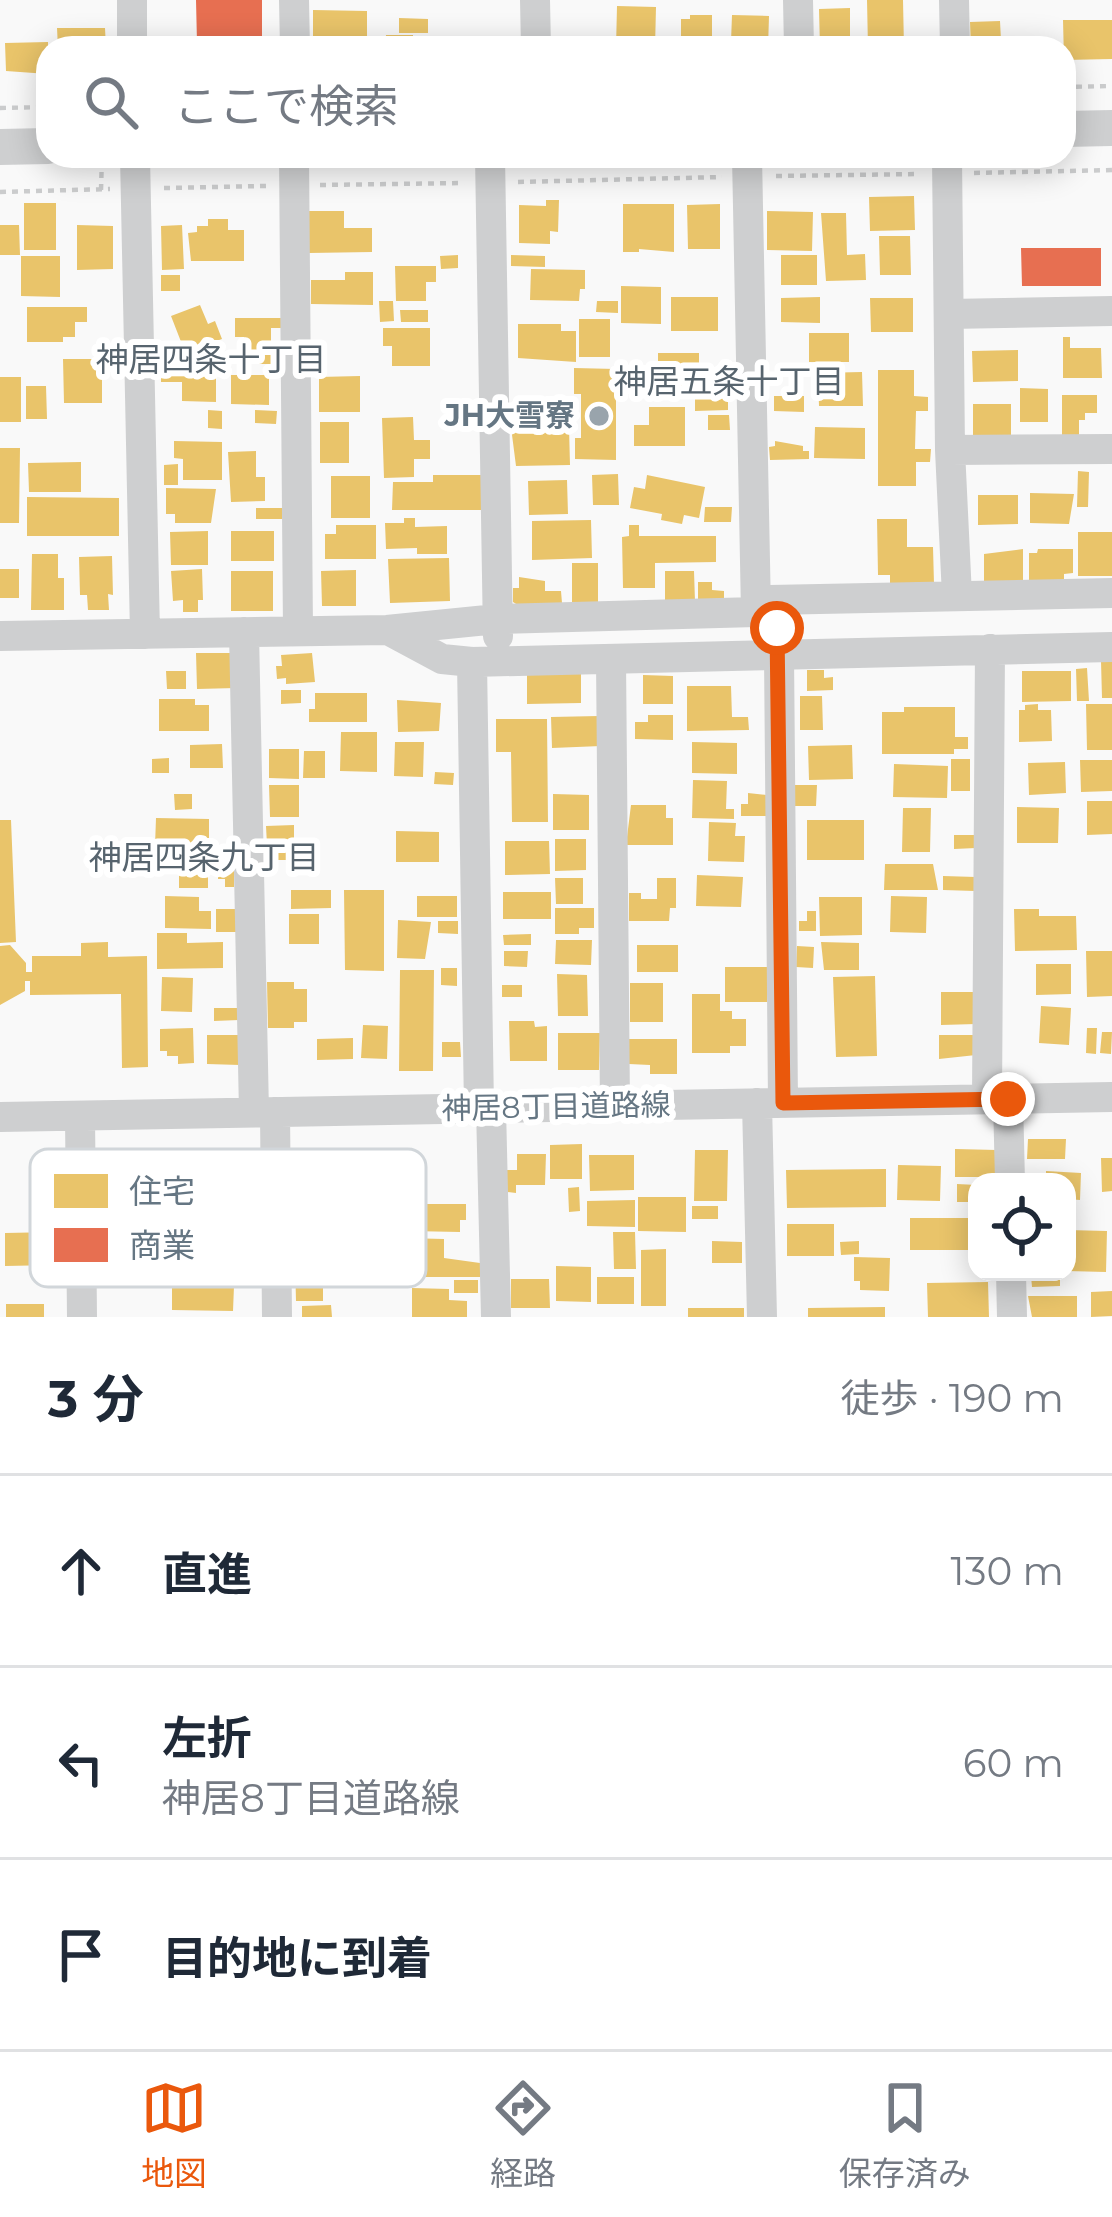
<!DOCTYPE html>
<html lang="ja">
<head>
<meta charset="utf-8">
<style>
  body { margin:0; font-family:Montserrat,"Noto Sans JP",sans-serif; background:#f2f2f3; color:#1f2937 }
  .controls { position:absolute; right:36px; bottom:36px; display:grid; overflow:hidden; border-radius:24px; box-shadow:0 6px 30px #0003 }
  .controls button { width:108px; height:108px; display:grid; place-items:center; padding:0; border:0; border-bottom:3px solid #e0e1e3; background:#fff; color:#1f2937; font:60px sans-serif }
  .stop { position:absolute; width:36px; height:36px; margin:-27px; border:9px solid #ea580c; border-radius:50%; background:#fff }
  .stop.end { background:#ea580c; border-color:#fff; box-shadow:0 3px 12px #0008 }
  .list { margin:0; padding:0; list-style:none }
  h2 { display:flex; justify-content:space-between; align-items:center; height:156px; margin:0; padding:0 48px; font-size:51px }
  h2 small { font-size:39px; font-weight:400; color:#747a83 }
  .list li { display:grid; grid-template-columns:78px 1fr auto; gap:36px; align-items:center; box-sizing:border-box; height:192px; padding:0 48px; border-top:3px solid #e0e1e3 }
  .list b { display:block; font-size:45px; white-space:nowrap }
  .list p { margin:0; font-size:39px; white-space:nowrap; color:#747a83 }
  .list em { font-size:39px; font-style:normal; color:#747a83 }
  .icon { flex:none; width:66px; height:66px; fill:none; stroke:currentColor; stroke-width:2; stroke-linecap:round; stroke-linejoin:round }
  .map { position:relative; flex:none; width:1112px; height:1317px; overflow:hidden }
  .search { position:absolute; background:#fff; box-shadow:0 6px 30px #0003; left:36px; right:36px; top:36px; height:132px; display:flex; align-items:center; gap:30px; box-sizing:border-box; padding:0 42px; border-radius:36px; color:#747a83; font-size:45px }
  .sheet { height:732px; background:#fff }
  nav { display:flex; justify-content:space-around; align-items:center; box-sizing:border-box; height:168px; border-top:3px solid #e0e1e3; background:#fff; font-size:33px; color:#747a83 }
  nav a { display:grid; justify-items:center; gap:6px }
  nav .on { color:#ea580c }
  .map>svg:first-child { display:block }
  .homes { fill:#e9c46a }
  .shops { fill:#e76f51 }
  .lines { fill:none; stroke-linecap:round; stroke-linejoin:round }
  .path { stroke:#cbcccd; stroke-width:4.5; stroke-dasharray:6 6; stroke-linecap:butt }
  .minor { stroke:#cecfd0; stroke-width:30 }
  .tertiary { stroke:#cecfd0; stroke-width:36 }
  .route { stroke:#ea580c; stroke-width:15 }
  .poi-dot { fill:#99a4ac; stroke:#fff; stroke-width:4.5 }
  .labels { text-anchor:middle; stroke-width:12; stroke-linejoin:round; paint-order:stroke }
  .poi-label { font-size:30px; font-weight:bold; fill:#657683; stroke:#fff; text-anchor:end }
  .street-label { font-size:30px; fill:#657683; stroke:#fff }
  .neighbourhood-label { font-size:33px; fill:#57646e; stroke:#fff }
  .key { fill:#fff; stroke:#d1d6da; stroke-width:3 }
  .key-label { font-size:33px; fill:#657683 }
</style>
</head>
<body>
<div class="map">
<svg width="1112" height="1317" viewBox="0 0 1112 1317">
  <rect width="100%" height="100%" fill="#f9f9f9"/>
  <!-- homes -->
  <path class="homes" d="M867,0H903L904,48H868Z
    M617,6L656,7L655,48H616Z
    M850,8V37H862V48H820L819,9Z
    M313,10L367,11V48H313Z
    M690,15H712V48H681V19H690Z
    M732,15L769,16L768,48H738V42H731Z
    M399,18L428,19V33H399Z
    M1063,20H1112V59L1064,60Z
    M1000,21L1001,40H1035V48H971L970,22Z
    M57,28H105L106,48H58Z
    M386,35H413V48H385Z
    M472,41L473,48H418V42Z
    M48,42V74L6,71L5,43Z
    M914,196L915,230L870,231L869,197Z
    M546,200H559L558,232L550,231V244L519,243V205L546,206Z
    M24,203H56V250H24Z
    M623,204H674V252L639,249V252H623Z
    M720,204V249H688L687,205Z
    M308,211H344V228H372V252L309,253Z
    M767,211L813,212L812,251L767,250Z
    M821,213H846L847,255L865,254L866,280L826,281Z
    M208,219H228V230H244V261H191L188,233L197,232V226H208Z
    M0,225H19L20,255H0Z
    M77,225L113,226V269L77,270Z
    M182,225L184,269L162,270L161,226Z
    M879,236H910L911,275H880Z
    M458,255V268L441,269L440,256Z
    M511,255L545,256V267L511,266Z
    M781,255H817V285H781Z
    M21,256H60V297L21,296Z
    M395,266H436V282H426V301H396Z
    M531,269L585,270V289H580L579,301L530,300Z
    M345,272H373V305L311,304V280H345Z
    M161,275H180V291H161Z
    M621,286L661,287V324L621,323Z
    M671,297H718V331H671Z
    M820,297V323L781,322V298Z
    M870,298H913V332H871Z
    M379,301H393L394,321L380,322Z
    M597,301H618V313L596,312Z
    M200,305L208,324L215,321L222,339L185,352L171,316Z
    M27,307H87V322H75V337H63V342H27Z
    M400,310H428V322H401Z
    M235,318H281V328H271V364H244V337H235Z
    M579,319H610V357H579Z
    M518,324H561V331H576V362L518,358Z
    M383,328H430V366H392V346H383Z
    M809,333H849V362H809Z
    M1063,337H1070V348H1101L1102,378H1063Z
    M1018,350V381L973,382L972,351Z
    M658,353H699V389H658Z
    M182,357H216V402L182,401V382H161V368H182Z
    M63,359H102V403H64Z
    M574,368L616,369V460L575,459V438H581V394H574Z
    M878,370H914V396L928,397V411H916L915,449H931L930,462H916V486H878Z
    M862,372L863,406H819L818,373Z
    M231,375H269V405L231,404Z
    M360,376V412H319V377Z
    M0,377H21V422H0Z
    M26,386H46L47,419H26Z
    M1020,388L1048,389V422H1020Z
    M728,395V410L695,411V396Z
    M1062,395H1097V413H1085V420H1079V436H1062Z
    M774,396H804V412L774,411Z
    M973,404H1011V435H973Z
    M649,407H685V446H634V425H649Z
    M208,410L222,411V429L208,428Z
    M255,410L277,411L276,424L255,423Z
    M708,415H729L730,430H708Z
    M413,417L414,440H430V459H414V477L384,478L382,418Z
    M320,422H349V463H320Z
    M511,427H569L570,465L516,466Z
    M815,427L865,428V459L814,458Z
    M174,441L222,442V480H183V459L174,458Z
    M775,441L803,446V451H809V459L770,460L769,447L775,446Z
    M0,448H20L19,523H0Z
    M256,451V477H265V501L231,502L228,452Z
    M81,462V492H29L28,463Z
    M178,464V485H164V465Z
    M1078,471L1089,472L1088,507H1077Z
    M618,474L619,505H593L592,475Z
    M433,475H481V510H392L393,482H433Z
    M647,475L705,487L699,518L684,515L682,524L661,520L662,514L630,508L634,487L645,489Z
    M331,476H370V518H331Z
    M567,480L568,514L529,515L528,481Z
    M166,488L216,489L211,523H175V514H166Z
    M1030,493L1074,494L1069,524L1030,523Z
    M978,495H1018V524L978,525Z
    M27,497L119,498V536H27Z
    M705,507H732L731,522H704Z
    M256,508H282V519H256Z
    M404,518H415V527L447,526V554H417V548L386,549L385,523H404Z
    M877,519H907V547H933L934,584H890V575H878Z
    M591,520L592,558L532,560V521Z
    M336,525H376V559H325V534H336Z
    M629,525H639V536H716V562L655,563V588H623L622,537L629,536Z
    M208,531V565H171L170,532Z
    M231,531H274V561H231Z
    M1078,532H1112V576H1078Z
    M1023,549V582H984V554Z
    M1038,549H1073V573L1064,574V580L1029,581V553H1037Z
    M32,554H58V578H64V610H31Z
    M112,556L113,595L108,594L109,610H88L87,595H80L79,557Z
    M449,558L450,601L390,603L388,559Z
    M572,563H598V606H572Z
    M0,569H19V598H0Z
    M202,569L203,600H198V612H183V600L173,601L171,571Z
    M356,570V606H322L321,571Z
    M231,571H273V611H231Z
    M665,571H694L695,602H665Z
    M519,577L545,581V591H561L562,603L521,607L513,602V588H519Z
    M698,582H712V590L724,591V604H698Z
    M196,653H235L236,688L197,689Z
    M312,653L315,682L286,684V678L277,679L276,666H282L281,655Z
    M1101,661H1112V698H1102Z
    M1087,668L1089,701H1077L1076,669Z
    M581,670V703L527,704V671Z
    M807,670H824V678L833,677V690L807,691Z
    M166,671H186V689H167Z
    M1022,671H1071V701L1022,702Z
    M643,675L673,676V704H643Z
    M687,686H731L732,717H748L749,730L687,731Z
    M281,690H301V703L281,704Z
    M315,693H367V722H309V709H315Z
    M800,696H822L823,730H800Z
    M159,699H195V705H209V731H159Z
    M397,700L441,703L439,731L398,732Z
    M1038,704V710H1051L1052,741L1019,742V710H1025V705Z
    M1086,704H1112V750H1087Z
    M904,707H955V737H968V749H954V754H882V712H904Z
    M648,715H673V740L635,739V722H648Z
    M599,716L601,746L552,748L551,717Z
    M496,719H547L548,822H512L511,752H496Z
    M341,732H377V772L340,771Z
    M395,742H424L423,777L394,776Z
    M692,742L737,743V774L692,773Z
    M222,744L223,768H190V745Z
    M852,745L853,779L809,780L808,746Z
    M269,749H299V779L269,778Z
    M304,751H325V778H303Z
    M169,758V773H152V759Z
    M951,759H970V791H951Z
    M1080,760H1112V791L1081,792Z
    M1065,762L1066,793L1029,795L1028,763Z
    M894,764L948,766L947,798L893,797Z
    M435,772L454,773L453,785L434,784Z
    M693,780L727,781L726,809H734V819L692,818Z
    M269,785H299V817H270Z
    M795,785H817L816,806H795Z
    M748,793L767,795L766,816H741V804H748Z
    M174,794H192V809L175,810Z
    M553,794L589,795V830H553Z
    M1087,801H1112V834L1087,835Z
    M631,805H666V818H673V845H626Z
    M1017,807L1059,808L1058,843H1017Z
    M903,808H931L930,852H902Z
    M156,818L209,819V846H155Z
    M0,820H11L16,942L0,943Z
    M807,820H864V860H807Z
    M709,822L736,823L735,836H745L744,862L708,861Z
    M294,825V860H273V845H267L266,826Z
    M396,831L439,832V862H396Z
    M954,835H976V848L954,849Z
    M555,839H586V870L555,871Z
    M505,841H549L550,874L505,875Z
    M179,851H208V888H179Z
    M885,864H933L938,890H884Z
    M218,866H234V887H225V879H218Z
    M697,875L743,877L741,907L696,906Z
    M943,876L976,877L975,891L943,890Z
    M555,878H583V904H556Z
    M657,878H676V908H670L669,921H629V893H641V899H657Z
    M291,890H331V908L291,909Z
    M344,890H384V971L345,970Z
    M503,892H551V919H503Z
    M165,896L199,897V911H211V929L165,928Z
    M417,896H457V917H417Z
    M891,896L927,897L926,933L890,932Z
    M819,897H862V935L820,936Z
    M555,908H594V928H579V934H555Z
    M216,909H241L242,932H216Z
    M1014,909H1039V916H1076L1077,950L1015,951Z
    M807,911H816V931H799V921H807Z
    M289,914H319V944H289Z
    M398,920L431,922L425,959L397,958Z
    M438,921H458V934L438,933Z
    M157,933H187V943L223,942V968L157,969Z
    M531,934V945H504L503,935Z
    M556,940H592L591,965L555,964Z
    M108,942V957L147,956L148,1067L122,1068L121,994L30,995V981H25V991L0,1005V946L10,945L26,963V972H32V956H81V943Z
    M821,942L859,943V970H824Z
    M637,945H678V972H637Z
    M797,946L814,947L813,968L796,967Z
    M504,951H528L527,967L504,966Z
    M1086,951H1112V996L1087,997Z
    M1036,964H1071V994L1036,995Z
    M725,967H767V1002H725Z
    M441,968H457V986L441,985Z
    M400,970H434L433,1071H399Z
    M557,974L587,975L588,1016H558Z
    M875,976L877,1056L836,1057L833,977Z
    M162,977L193,978L192,1012L161,1011Z
    M267,982H294V989H307V1022H294V1028H268Z
    M630,983H663V1022H630Z
    M502,985H522V997H502Z
    M941,992H976V1024L941,1025Z
    M692,994H720V1011H732V1019H746V1046H730V1053H692Z
    M1041,1006L1071,1008L1069,1045L1039,1043Z
    M214,1008H239V1020L214,1021Z
    M509,1021H534L535,1027L547,1026V1061H510Z
    M363,1025L388,1026L387,1059L361,1058Z
    M193,1028L194,1063L178,1064V1056H167V1051H160V1029Z
    M1087,1028H1097L1096,1054L1086,1053Z
    M1102,1032H1112L1111,1054L1100,1053Z
    M558,1033H600L599,1070H558Z
    M207,1035H240V1065L207,1064Z
    M939,1035H976V1055L939,1059Z
    M353,1038V1059L317,1060V1039Z
    M629,1039H677V1074H650V1065L629,1064Z
    M442,1042H460L461,1057H442Z
    M1028,1139H1066L1065,1159H1027Z
    M582,1144V1179H550V1145Z
    M955,1149L997,1150V1177H955Z
    M695,1150H728L727,1201H694Z
    M517,1154H546L545,1185H516V1193L507,1192V1170H517Z
    M589,1155H634V1190L590,1191Z
    M1101,1158H1112V1191L1102,1192Z
    M898,1165L941,1166L940,1201L897,1200Z
    M886,1169V1207L787,1208L786,1170Z
    M1046,1171L1081,1173L1080,1200L1067,1199V1182H1046Z
    M957,1184L977,1185V1202H957Z
    M579,1187L580,1211L569,1212L568,1188Z
    M638,1197H686V1232L638,1231Z
    M635,1200V1227L587,1226V1201Z
    M410,1204H466V1220H460V1232L410,1231Z
    M692,1206H718V1219H692Z
    M910,1218H977V1250H910Z
    M787,1224H834V1256H787Z
    M1067,1230L1107,1231L1106,1272L1067,1271Z
    M55,1232V1265L5,1266V1233Z
    M613,1232H635L636,1269H614Z
    M404,1238L444,1239V1258L480,1263V1277H404Z
    M712,1241L742,1242V1263H712Z
    M859,1241V1254L841,1255L840,1242Z
    M666,1249V1306H641V1250Z
    M854,1257L890,1258L889,1291L860,1290V1281H854Z
    M295,1260H330V1284H323V1301H296Z
    M556,1266L591,1267V1302L556,1301Z
    M172,1273L212,1274V1286H234L233,1311L172,1310Z
    M1060,1275V1286L1032,1287L1031,1276Z
    M597,1277H634V1304H597Z
    M511,1279H549L550,1308H511Z
    M454,1280H478V1293H454Z
    M988,1282L989,1317H928L927,1283Z
    M412,1288L449,1289V1300L467,1301V1317H412Z
    M1112,1291V1316L1091,1317V1292Z
    M1028,1296H1077V1317H1032Z
    M6,1304H44V1317H6Z
    M331,1305L332,1317H302V1306Z
    M885,1307V1317H808V1308Z
    M688,1308H744V1317H688Z"/>
  <!-- shops -->
  <path class="shops" d="M196,0H262V43H197Z
    M1021,248H1101V286H1022Z"/>
  <g class="lines">
    <!-- path -->
    <path class="path" d="M1064,87L1112,86
      M0,108L48,107
      M974,173L1112,170
      M776,176L920,174
      M518,182L722,177
      M320,185L464,183
      M164,188L266,186
      M101,190L102,156
      M0,192L110,189"/>
    <!-- minor -->
    <path class="minor" d="M132,0V48
      M294,0L295,48
      M535,0L536,48
      M798,0L799,48
      M954,0L955,48
      M135,156L145,634
      M294,156L298,631
      M490,156L498,636
      M747,156L756,612
      M947,156L950,450L957,596
      M949,314L1112,311
      M950,450L1112,449
      M770,600L779,654L783,1103
      M388,630L442,659L472,662L1112,647
      M244,632L254,1112
      M0,636L387,630L497,619L756,612L770,600L1112,593
      M611,659L615,1106
      M472,662L479,1108
      M987,1099L990,649
      M1008,1099L1010,1182
      M757,1103L762,1317
      M491,1108L496,1317
      M275,1112L277,1317
      M80,1116L82,1317
      M0,1117L1112,1097
      M1011,1272L1012,1317"/>
    <!-- tertiary -->
    <path class="tertiary" d="M1064,129L1112,128
      M0,147L48,146"/>
  </g>
  <g class="lines">
    <!-- route -->
    <path class="route" d="M777,628L783,1103L1008,1099"/>
  </g>
  <!-- markers -->
  <circle class="poi-dot" cx="599" cy="416" r="12"/>
  <g class="labels">
    <!-- poi labels -->
    <g class="poi-label">
      <text x="575" y="426">JH大雪寮</text>
    </g>
    <!-- street labels -->
    <g class="street-label">
      <text transform="translate(556 1107) rotate(-1)" y="10">神居8丁目道路線</text>
    </g>
    <!-- neighbourhood labels -->
    <g class="neighbourhood-label">
      <text x="211" y="371">神居四条十丁目</text>
      <text x="729" y="393">神居五条十丁目</text>
      <text x="204" y="869">神居四条九丁目</text>
    </g>
  </g>
  <!-- legend -->
  <rect x="30" y="1149" width="396" height="138" rx="18" class="key"/>
  <rect x="54" y="1174" width="54" height="34" fill="#e9c46a"/>
  <rect x="54" y="1228" width="54" height="34" fill="#e76f51"/>
  <g class="key-label">
    <text x="129" y="1203">住宅</text>
    <text x="129" y="1257">商業</text>
  </g>
</svg>
<div class="controls">
<button><svg class="icon" aria-label="locate" viewBox="0 0 24 24"><circle cx="12" cy="12" r="6"/><path d="M12 2v4M12 18v4M2 12h4M18 12h4"/></svg></button>
</div>
<div class="stop" style="left:777px;top:628px"></div>
<div class="stop end" style="left:1008px;top:1099px"></div>
<div class="search"><svg class="icon" aria-label="search" viewBox="0 0 24 24"><circle cx="10" cy="10" r="6"/><path d="M15 15l6 6"/></svg>ここで検索</div>
</div>
<section class="sheet">
<h2>3 分<small>徒歩 · 190 m</small></h2>
<ul class="list">
<li><svg class="icon" aria-label="ahead" viewBox="0 0 24 24"><path d="M12 20V5M6 11l6-6 6 6"/></svg><div><b>直進</b></div><em>130 m</em></li>
<li><svg class="icon" aria-label="left" viewBox="0 0 24 24"><path d="M17 20v-9H6M10 6l-5 5 5 5"/></svg><div><b>左折</b><p>神居8丁目道路線</p></div><em>60 m</em></li>
<li><svg class="icon" aria-label="arrive" viewBox="0 0 24 24"><path d="M6 21V4h12l-3 4 3 4H6"/></svg><div><b>目的地に到着</b></div></li>
</ul>
</section>
<nav>
<a class="on"><svg class="icon" aria-label="map" viewBox="0 0 24 24"><path d="M3 6l6-2 6 2 6-2v14l-6 2-6-2-6 2zM9 4v14M15 6v14"/></svg>地図</a>
<a><svg class="icon" aria-label="directions" viewBox="0 0 24 24"><path d="M12 3l9 9-9 9-9-9zM9 14v-3h6M13 9l2 2-2 2"/></svg>経路</a>
<a><svg class="icon" aria-label="saved" viewBox="0 0 24 24"><path d="M7 4h10v16l-5-4-5 4z"/></svg>保存済み</a>
</nav>
</body>
</html>
